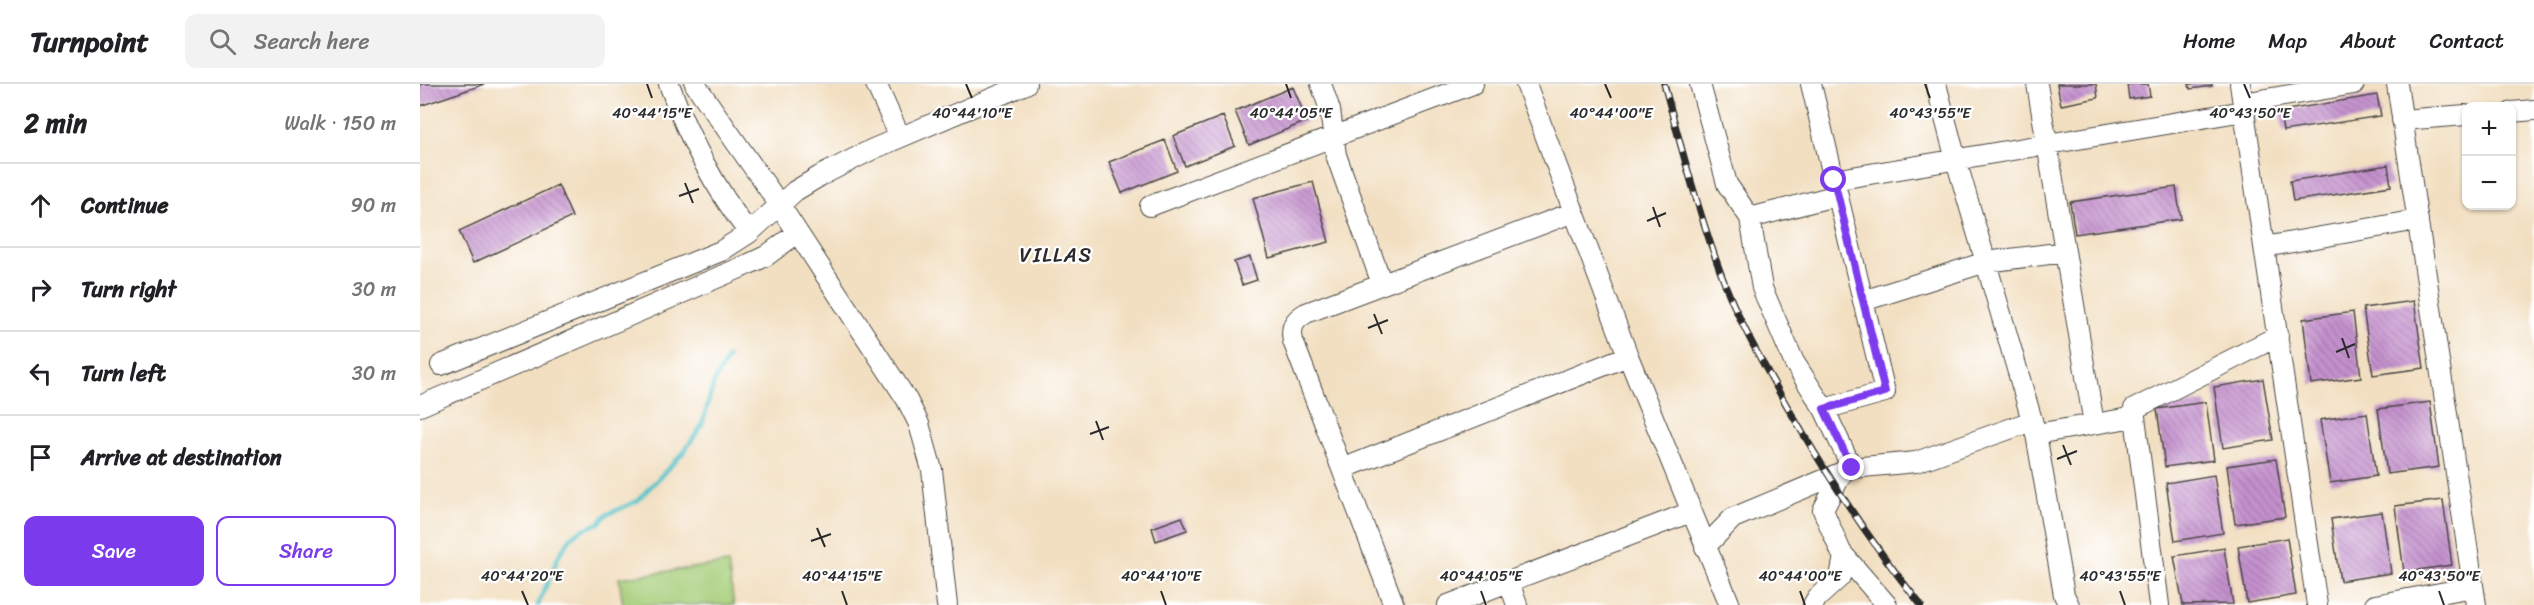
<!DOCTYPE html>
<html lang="en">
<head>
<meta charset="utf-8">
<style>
  body { margin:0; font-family:Sriracha,sans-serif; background:#f2f2f2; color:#202124 }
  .controls { position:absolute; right:18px; top:18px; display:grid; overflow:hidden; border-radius:12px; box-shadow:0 2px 4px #0004 }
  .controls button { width:54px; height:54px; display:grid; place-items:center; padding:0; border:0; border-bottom:2px solid #e0e0e0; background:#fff; color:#202124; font:30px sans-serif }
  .stop { position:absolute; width:18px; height:18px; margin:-14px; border:4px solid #7c3aed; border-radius:50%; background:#fff }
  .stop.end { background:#7c3aed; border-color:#fff; box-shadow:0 2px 6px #0008 }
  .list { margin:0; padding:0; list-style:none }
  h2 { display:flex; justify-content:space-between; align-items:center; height:78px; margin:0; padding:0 24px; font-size:26px }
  h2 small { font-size:20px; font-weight:400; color:#757577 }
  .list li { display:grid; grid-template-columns:39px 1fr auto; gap:18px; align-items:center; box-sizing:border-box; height:84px; padding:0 24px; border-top:2px solid #e0e0e0 }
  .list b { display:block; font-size:22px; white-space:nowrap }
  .list em { font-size:20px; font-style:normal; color:#757577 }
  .actions { display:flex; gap:12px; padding:18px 24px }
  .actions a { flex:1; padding:14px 0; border:2px solid #7c3aed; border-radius:12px; text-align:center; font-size:21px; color:#7c3aed }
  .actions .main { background:#7c3aed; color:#fff }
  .icon { flex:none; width:33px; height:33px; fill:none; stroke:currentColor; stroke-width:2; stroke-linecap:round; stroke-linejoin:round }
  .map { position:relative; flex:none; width:2114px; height:521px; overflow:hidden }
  header { display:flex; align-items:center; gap:36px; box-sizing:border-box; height:84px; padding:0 30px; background:#fff; border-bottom:2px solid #e0e0e0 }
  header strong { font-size:28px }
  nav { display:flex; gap:33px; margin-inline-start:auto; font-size:21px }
  .search { width:420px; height:54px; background:#f2f2f2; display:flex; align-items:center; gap:15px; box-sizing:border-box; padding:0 21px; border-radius:12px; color:#757577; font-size:22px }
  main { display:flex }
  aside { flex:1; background:#fff }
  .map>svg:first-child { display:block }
  .pitch { fill:#a5cd78; stroke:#687c52; stroke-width:1.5 }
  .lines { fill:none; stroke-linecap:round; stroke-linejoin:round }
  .stream { stroke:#54c2c8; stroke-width:4.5 }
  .building { fill:url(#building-back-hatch) }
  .minor-casing { stroke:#494642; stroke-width:22 }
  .minor { stroke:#fff; stroke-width:20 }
  .rail-casing { stroke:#2b2b2b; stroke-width:7 }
  .rail { stroke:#fff; stroke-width:4.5; stroke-dasharray:14; stroke-linecap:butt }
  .route { stroke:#7c3aed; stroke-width:8 }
  .ticks { fill:none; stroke:#2b2b2b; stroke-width:2 }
  .labels { text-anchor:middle; stroke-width:4.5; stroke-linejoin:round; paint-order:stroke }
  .neighbourhood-label { font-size:20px; letter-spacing:1.5px; fill:#2b2b2b; stroke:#fff }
  .ticks-label { font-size:15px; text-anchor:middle; fill:#2b2b2b; stroke:#fff; stroke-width:4.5; stroke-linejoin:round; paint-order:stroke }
</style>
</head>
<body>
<header>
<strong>Turnpoint</strong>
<div class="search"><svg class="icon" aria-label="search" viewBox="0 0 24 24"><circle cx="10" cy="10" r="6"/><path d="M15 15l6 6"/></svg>Search here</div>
<nav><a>Home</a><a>Map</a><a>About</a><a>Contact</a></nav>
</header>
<main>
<aside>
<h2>2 min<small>Walk · 150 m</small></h2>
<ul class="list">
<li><svg class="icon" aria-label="ahead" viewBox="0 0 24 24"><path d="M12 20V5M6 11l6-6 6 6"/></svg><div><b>Continue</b></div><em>90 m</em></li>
<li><svg class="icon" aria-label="right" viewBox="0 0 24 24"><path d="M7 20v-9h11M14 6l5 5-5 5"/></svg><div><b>Turn right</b></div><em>30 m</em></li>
<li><svg class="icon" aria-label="left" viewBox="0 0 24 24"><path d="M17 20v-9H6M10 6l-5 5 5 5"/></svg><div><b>Turn left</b></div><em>30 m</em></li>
<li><svg class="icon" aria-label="arrive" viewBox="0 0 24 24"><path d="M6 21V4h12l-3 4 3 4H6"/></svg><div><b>Arrive at destination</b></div></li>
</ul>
<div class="actions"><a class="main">Save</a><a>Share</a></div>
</aside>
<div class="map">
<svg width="2114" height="521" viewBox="0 0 2114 521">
  <defs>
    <pattern id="building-back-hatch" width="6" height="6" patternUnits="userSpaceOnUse" patternTransform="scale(1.5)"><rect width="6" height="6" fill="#c591ce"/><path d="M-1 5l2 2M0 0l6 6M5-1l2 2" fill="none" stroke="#a077a7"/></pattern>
  </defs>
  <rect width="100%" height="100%" fill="#fff"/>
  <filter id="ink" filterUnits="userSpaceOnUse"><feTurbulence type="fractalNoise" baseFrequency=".0167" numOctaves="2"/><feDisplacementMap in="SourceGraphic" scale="12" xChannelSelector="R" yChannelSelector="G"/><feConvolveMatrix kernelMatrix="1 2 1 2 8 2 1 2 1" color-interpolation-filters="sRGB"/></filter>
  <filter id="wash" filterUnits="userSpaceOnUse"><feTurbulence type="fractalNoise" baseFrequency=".008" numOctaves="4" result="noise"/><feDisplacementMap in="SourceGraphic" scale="24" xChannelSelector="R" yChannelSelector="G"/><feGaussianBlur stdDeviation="1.35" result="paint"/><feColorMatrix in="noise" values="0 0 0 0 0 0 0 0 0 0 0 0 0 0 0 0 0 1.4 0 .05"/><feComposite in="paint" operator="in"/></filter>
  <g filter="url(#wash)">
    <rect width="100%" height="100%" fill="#f2dfc1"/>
    <!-- pitch -->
    <path class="pitch" d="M308,479L314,521H203L199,494Z"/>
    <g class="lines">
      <!-- stream -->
      <path class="stream" d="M118,521L139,471L152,452L162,446L179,439L186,431L217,417L264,368L282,341L294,298L308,273"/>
    </g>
    <g id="blocks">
      <!-- building -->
      <path class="building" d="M0,0H65L0,22Z
        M1637,0H1676L1678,14L1641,21Z
        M1707,0H1728L1730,12L1709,15Z
        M1769,0H1792V2L1770,5Z
        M873,3L887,37L829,61L815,27Z
        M1957,11L1961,32L1863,47L1860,27Z
        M803,32L815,62L765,82L753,52Z
        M745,56L757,87L702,109L689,78Z
        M1968,81L1971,102L1873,117L1870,97Z
        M893,98L909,158L849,174L833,114Z
        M138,101L152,133L53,179L39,147Z
        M1756,103L1761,135L1655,150L1650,118Z
        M830,173L837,196L822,201L814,178Z
        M1994,217L2004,284L1953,291L1943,224Z
        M1933,228L1941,293L1891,300L1883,235Z
        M1843,295L1853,356L1803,364L1794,303Z
        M1786,318L1794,376L1745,383L1737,325Z
        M2010,318L2019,383L1967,390L1958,325Z
        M1947,329L1956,392L1910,399L1900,336Z
        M1856,375L1865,433L1815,440L1807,382Z
        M1794,391L1803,449L1755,457L1746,399Z
        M2023,416L2032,481L1984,488L1975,422Z
        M1962,428L1971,489L1920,497L1911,435Z
        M762,433L767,446L736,457L732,444Z
        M1867,454L1876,511L1827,519L1818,462Z
        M1804,464L1813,520L1763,521L1754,472Z"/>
    </g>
  </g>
  <g filter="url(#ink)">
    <use href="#blocks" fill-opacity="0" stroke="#494642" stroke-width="1.5"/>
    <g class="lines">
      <defs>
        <path id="minor" d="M249,0C268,53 295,104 329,149
          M275,0L359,120L487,316L499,340L512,386L527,521
          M456,0L480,53
          M901,0L910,26L916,71L962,200
          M1106,0L1208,272L1310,521
          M1280,0L1307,100L1330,134L1342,204L1374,278L1404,325L1432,384
          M1391,0L1465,308L1404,325
          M1516,0L1536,76L1616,350
          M1617,0L1674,340
          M1820,0L1897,521
          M1977,0L2056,521
          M1823,19L1934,0
          M2092,28L2114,26
          M1982,36L2046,31
          M1414,96L1824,27
          M730,122L1053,0
          M1330,134L1418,111
          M1844,163L1998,136
          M1443,217L1566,178L1645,168
          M21,281L301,167L329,149L375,107L400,92L453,65L606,0
          M0,322L329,180L346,172L377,149
          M922,385L1208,272
          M1422,389L1403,426L1421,468L1467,521
          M1285,463L1313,434L1432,384L1496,378L1612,337
          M1089,498L1097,521
          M974,521L873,257C870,243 874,236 886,229L1154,128
          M1028,521L1271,428
          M1393,521L1397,514L1420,493L1424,472
          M1649,521L1644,511L1616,350L1715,333
          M1739,521L1714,325L1858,252
          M1955,521L2053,503"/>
      </defs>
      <!-- minor casing -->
      <use href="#minor" class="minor-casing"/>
      <!-- minor -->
      <use href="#minor" class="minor"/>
      <defs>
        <path id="rail" d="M1244,0C1261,63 1278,126 1300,187C1317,235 1342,278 1367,322C1407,392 1450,458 1501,521"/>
      </defs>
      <!-- rail casing -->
      <use href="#rail" class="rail-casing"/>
      <!-- rail -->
      <use href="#rail" class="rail"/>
    </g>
  </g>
  <g class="lines" filter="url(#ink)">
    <!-- route -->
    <path class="route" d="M1414,96L1465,308L1404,325L1432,384"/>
  </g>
  <!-- ticks -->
  <path class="ticks" d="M227,0L232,14M546,0L552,14M866,0L871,14M1185,0L1191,14M1505,0L1510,14M1824,0L1830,14M265,99L273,119M259,112L279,105M1233,123L1240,143M1227,137L1246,129M954,230L962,250M948,244L968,236M1922,254L1929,274M1916,268L1935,260M676,337L683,356M670,350L689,343M1643,361L1651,381M1637,375L1657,367M397,444L405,463M391,457L411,450M102,507L108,521M422,507L427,521M741,507L746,521M1061,507L1066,521M1380,507L1385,521M1700,507L1705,521M2019,507L2024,521"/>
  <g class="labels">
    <!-- neighbourhood labels -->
    <g class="neighbourhood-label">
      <text x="636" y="178">VILLAS</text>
    </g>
  </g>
  <g class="ticks-label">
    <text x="232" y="34">40°44'15"E</text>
    <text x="552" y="34">40°44'10"E</text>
    <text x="871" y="34">40°44'05"E</text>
    <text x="1191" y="34">40°44'00"E</text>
    <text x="1510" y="34">40°43'55"E</text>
    <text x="1830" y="34">40°43'50"E</text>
    <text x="102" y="497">40°44'20"E</text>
    <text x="422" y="497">40°44'15"E</text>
    <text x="741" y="497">40°44'10"E</text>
    <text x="1061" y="497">40°44'05"E</text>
    <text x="1380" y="497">40°44'00"E</text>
    <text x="1700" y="497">40°43'55"E</text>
    <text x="2019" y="497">40°43'50"E</text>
  </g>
</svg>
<div class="controls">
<button>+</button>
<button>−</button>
</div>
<div class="stop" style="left:1414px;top:96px"></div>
<div class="stop end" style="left:1432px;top:384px"></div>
</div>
</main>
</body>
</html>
